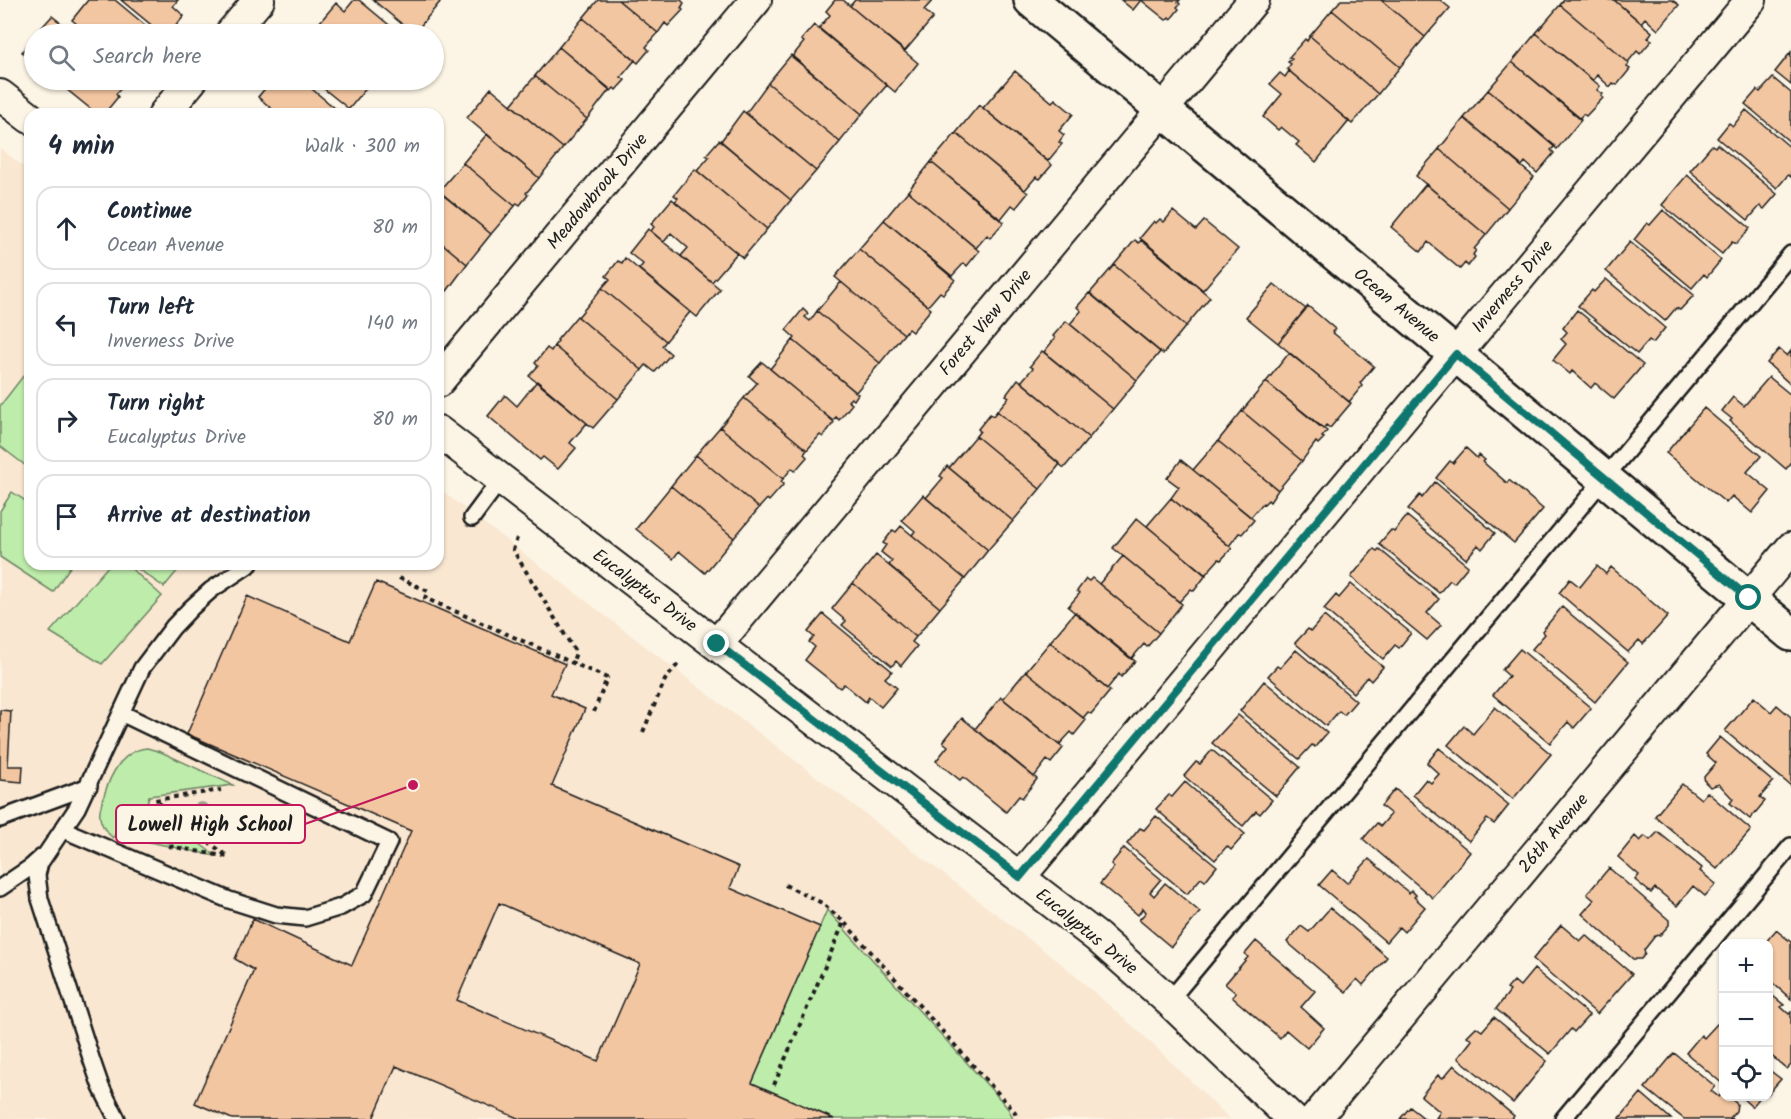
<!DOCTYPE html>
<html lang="en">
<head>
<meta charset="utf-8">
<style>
  body { margin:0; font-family:Kalam,sans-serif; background:#f6f6f7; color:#1f2937 }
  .controls { position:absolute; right:18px; bottom:18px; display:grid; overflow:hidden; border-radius:12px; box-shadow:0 2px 4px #0004 }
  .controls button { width:54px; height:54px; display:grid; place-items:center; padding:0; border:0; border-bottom:2px solid #e0e1e3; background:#fff; color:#1f2937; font:30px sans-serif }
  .stop { position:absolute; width:18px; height:18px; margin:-14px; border:4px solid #0f766e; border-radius:50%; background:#fff }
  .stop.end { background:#0f766e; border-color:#fff; box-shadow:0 2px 6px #0008 }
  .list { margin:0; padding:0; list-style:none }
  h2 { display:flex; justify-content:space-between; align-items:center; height:78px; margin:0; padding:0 24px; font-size:26px }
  h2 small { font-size:20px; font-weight:400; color:#747a83 }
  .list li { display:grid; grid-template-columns:39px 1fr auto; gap:18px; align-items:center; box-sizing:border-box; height:84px; margin:0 12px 12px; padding:0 12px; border:2px solid #e0e1e3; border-radius:18px }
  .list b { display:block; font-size:22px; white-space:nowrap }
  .list p { margin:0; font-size:20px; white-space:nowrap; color:#747a83 }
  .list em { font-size:20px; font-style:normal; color:#747a83 }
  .icon { flex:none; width:33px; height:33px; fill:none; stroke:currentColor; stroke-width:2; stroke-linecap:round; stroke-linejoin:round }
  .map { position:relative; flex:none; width:1791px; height:1119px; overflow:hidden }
  .search { position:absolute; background:#fff; box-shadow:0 2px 4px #0004; left:24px; top:24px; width:420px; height:66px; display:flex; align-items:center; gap:15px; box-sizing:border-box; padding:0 21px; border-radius:33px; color:#747a83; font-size:22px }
  .panel { position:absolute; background:#fff; box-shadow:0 2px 4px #0004; left:24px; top:108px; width:420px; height:462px; border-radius:18px }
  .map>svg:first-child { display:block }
  .built { fill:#f9e7d1 }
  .green { fill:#beedab; stroke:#6d8464; stroke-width:1.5 }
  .building { fill:#f3c6a2; stroke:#1c1c1c; stroke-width:1.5; fill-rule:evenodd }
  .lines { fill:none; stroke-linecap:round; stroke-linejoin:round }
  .service-casing { stroke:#1c1c1c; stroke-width:20 }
  .minor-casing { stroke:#1c1c1c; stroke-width:34 }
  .tertiary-casing { stroke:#1c1c1c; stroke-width:38 }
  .path { stroke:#1c1c1c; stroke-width:4; stroke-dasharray:4.5 4.5; stroke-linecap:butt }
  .service { stroke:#fcf5e5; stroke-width:15 }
  .minor { stroke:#fcf5e5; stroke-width:30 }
  .tertiary { stroke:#fcf5e5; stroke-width:33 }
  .tree { fill:#9ca08e }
  .route { stroke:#0f766e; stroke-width:8 }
  .labels { text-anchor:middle; stroke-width:4.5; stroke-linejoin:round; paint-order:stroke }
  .street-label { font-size:18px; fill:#1c1c1c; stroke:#fcf5e5 }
  .leader { fill:none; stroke:#c2185b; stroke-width:2 }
  .callout-dot { fill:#c2185b; stroke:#fcf5e5; stroke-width:2 }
  .callout { fill:#fcf5e5; stroke:#c2185b; stroke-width:2 }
  .callout-label { font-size:20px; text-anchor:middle; font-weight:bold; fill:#1c1c1c }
</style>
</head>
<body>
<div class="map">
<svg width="1791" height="1119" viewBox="0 0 1791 1119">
  <rect width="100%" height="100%" fill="#fcf5e5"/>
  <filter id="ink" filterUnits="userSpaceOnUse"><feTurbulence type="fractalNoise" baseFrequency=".0167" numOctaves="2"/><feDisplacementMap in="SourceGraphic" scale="12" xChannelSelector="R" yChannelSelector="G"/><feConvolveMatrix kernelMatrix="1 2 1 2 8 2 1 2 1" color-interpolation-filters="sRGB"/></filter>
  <g filter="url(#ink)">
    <!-- built -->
    <path class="built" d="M0,148L30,172V564H438V488L1063,965L1143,1035L1230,1119H0Z"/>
    <!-- green -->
    <path class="green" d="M24,375L30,379V469L0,446V406Z
      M12,492L30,504V564H72L53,592L0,557V511Z
      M110,564H126L162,596L102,664L50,632Z
      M131,564H183L164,587Z
      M147,748L161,752L233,785L149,796L147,804L216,856L140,840L118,830L113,838C105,831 98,822 100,810C106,785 117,751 147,748Z
      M827,910L1000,1099L1009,1110L1013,1119H834L752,1083Z"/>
    <!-- building -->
    <path class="building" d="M88,0H115L151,30L147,34H89L72,20Z
      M121,0H178L173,6L184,16L169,34L158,26L155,28Z
      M354,0H359L400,34H335L320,22L336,3L345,11Z
      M373,0H438L440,2L414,34Z
      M598,0H618L658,33L646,47L649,50L638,63L583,18Z
      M618,0H681L684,3L681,8L683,10L668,26L665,23L658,33Z
      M835,0H843L918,63L895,92L819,28L830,15L826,11Z
      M855,0H933L924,10L933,18L905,51L850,6Z
      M1121,0H1180L1178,2L1180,4L1177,7L1179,9L1171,19L1169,17L1166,20L1141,0L1133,10Z
      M1341,0H1381L1425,37L1400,67L1332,10Z
      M1381,0H1440L1450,8L1425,37Z
      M1564,0H1614L1652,32L1648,38L1652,40L1640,54L1637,51L1628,62L1560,5Z
      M1614,0H1672L1679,5L1658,30L1645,18L1641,23Z
      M1560,5L1629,63L1627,67L1630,69L1617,85L1613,83L1610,87L1597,75L1593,81L1536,33Z
      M1332,10L1400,67L1378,94L1310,36Z
      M52,16L75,34H36Z
      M583,18L635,60L621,77L625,80L616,90L614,88L611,91L559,47Z
      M814,25L887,85L862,114L792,57L804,42L801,40Z
      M1536,33L1600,86L1597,90L1603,94L1601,96L1603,98L1586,116L1583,114L1580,118L1512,62Z
      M1310,36L1378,94L1352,124L1287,69L1291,64L1288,62L1292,59L1289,57L1305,39L1307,41Z
      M34,37V62L22,52Z
      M559,47L610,89L587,119L535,76Z
      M1791,52V85L1775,72Z
      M791,55L862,114L840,142L768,83Z
      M1512,62L1581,120L1557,149L1488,90Z
      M1015,71L1052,102L1055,99L1073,114L1059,131L1064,135L1059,142L1062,144L1048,161L983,108Z
      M1289,71L1349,121L1316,162L1296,145L1299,142L1281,127L1278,130L1263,117L1282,94L1270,84L1280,73L1285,77Z
      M535,76L587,119L563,148L511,105Z
      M1773,78L1791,93V143L1745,104L1757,90L1760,92Z
      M55,80H128L116,94L118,97L104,114H97Z
      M272,80L282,86L287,80H301L342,114H278L258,97Z
      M313,80H373L349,109Z
      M768,83L840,142L816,171L746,113Z
      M491,88L563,148L539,178L467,118Z
      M1488,90L1555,146L1551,150L1554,153L1537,173L1525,162L1522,166L1464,118Z
      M979,105L1052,165L1040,179L1036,177L1025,190L956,133Z
      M1746,110L1791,148V177L1788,175L1777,188L1717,138L1729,123L1733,126Z
      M743,111L816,171L791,200L721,141Z
      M1464,118L1534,177L1508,208L1439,149Z
      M956,133L1028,193L1016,208L1012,205L1000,220L931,162Z
      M487,134L539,178L526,193L528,195L520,205L517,203L515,206L463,163Z
      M719,140L791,200L767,229L697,171L709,157L706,155Z
      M1717,144L1777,194L1764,209L1760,206L1748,220L1690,171L1712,145L1715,147Z
      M1439,149L1508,208L1486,235L1416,176Z
      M931,162L1004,222L990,238L987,235L976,248L908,191Z
      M463,163L515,206L491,234L439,191Z
      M695,169L767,229L743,258L675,202L678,198L674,195Z
      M1687,175L1750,228L1736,244L1732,242L1722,254L1662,205Z
      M1426,184L1486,235L1474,249L1476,250L1473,255L1475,257L1468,266L1465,263L1460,269L1428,242L1421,252L1391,227Z
      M438,191L491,234L467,264L438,240Z
      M908,191L979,251L967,266L964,263L952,276L884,220Z
      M672,199L737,253L712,282L681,256L688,248L671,233L664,242L651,231L654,227L651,224Z
      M1663,210L1721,260L1707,277L1704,274L1692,288L1634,240L1647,223L1650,225Z
      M1173,211L1196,230L1204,221L1238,249L1203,290L1140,238L1154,221L1156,223L1160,219L1164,222Z
      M884,220L955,280L943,294L940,292L928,306L859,249Z
      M648,229L720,289L697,317L639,269L643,264L629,253Z
      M438,240L467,264L447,291L445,290L443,292L438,288Z
      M1135,240L1139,243L1141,240L1210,297L1186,326L1114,265Z
      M1630,242L1694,295L1680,310L1676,308L1665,321L1606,271Z
      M859,249L931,309L912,332L908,329L904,334L835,277Z
      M625,258L690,312L666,341L602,288L610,279L606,276L618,261L622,263Z
      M1114,265L1186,326L1163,354L1090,293Z
      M1606,279L1665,328L1653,343L1649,340L1637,354L1578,306L1592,290L1594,292Z
      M841,282L904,334L880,363L817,311Z
      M1274,284L1306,309L1278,343L1246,317Z
      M602,288L666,341L662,346L671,354L655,372L646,365L642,370L578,317Z
      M1089,293L1160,352L1137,380L1070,324L1081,311L1077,307Z
      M1308,306L1335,329L1332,332L1374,366L1360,383L1362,386L1349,402L1278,343Z
      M803,309L808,314L805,317L810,321L817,311L880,363L856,392L793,340L795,338L786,330Z
      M1577,310L1643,365L1614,399L1595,383L1591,388L1572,371L1570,374L1553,360L1566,344L1561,339L1567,332L1563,328Z
      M577,316L642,370L618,399L554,346L558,341L557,340Z
      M1066,321L1137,380L1113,409L1044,352L1055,338L1053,336Z
      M793,340L858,394L854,400L851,398L848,401L852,404L839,420L836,417L833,421L770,369Z
      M554,346L618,399L593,428L529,376L538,366L535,363L547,348L551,351Z
      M1779,349L1787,356L1791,351V385L1767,363Z
      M1042,351L1113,409L1089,438L1021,382L1033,368L1030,366Z
      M1289,353L1351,403L1330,428L1326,425L1323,429L1266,382Z
      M762,362L834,422L823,437L820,435L807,450L744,398L757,383L749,376Z
      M1769,377L1791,395V463L1786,469L1730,421L1732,419L1722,411L1733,397L1744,406Z
      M1018,379L1089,438L1064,468L997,411L1009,397L1006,395Z
      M537,381L587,423L570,443L576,448L558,469L543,457L540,460L488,416L505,395L517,406Z
      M1266,382L1327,431L1322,437L1324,438L1318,444L1316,442L1302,461L1242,411Z
      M744,398L807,450L804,454L807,457L795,471L792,468L783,479L720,427Z
      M1704,408L1761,456L1747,472L1770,491L1752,513L1732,496L1726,503L1666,453Z
      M997,411L1060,464L1040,489L976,436L980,431L978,429L990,414L993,416Z
      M1242,411L1302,461L1278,490L1218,441Z
      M720,427L783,479L781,482L784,484L769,501L767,499L759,508L696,455Z
      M976,436L1040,489L1013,521L949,468Z
      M1218,441L1278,490L1270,502L1268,500L1264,504L1263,503L1251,517L1193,470Z
      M1466,448L1477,458L1479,455L1485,460L1483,462L1507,483L1509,480L1543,509L1514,543L1436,478L1450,461L1453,463Z
      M696,455L759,508L734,538L671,486Z
      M1181,460L1254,520L1242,534L1239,533L1229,546L1171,498L1179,487L1167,478Z
      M947,466L1013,521L988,550L926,498L943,478L940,476Z
      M1435,482L1495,533L1482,549L1478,545L1466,559L1408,509L1420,495L1422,498Z
      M671,486L734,538L705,573L679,551L673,559L636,529Z
      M923,495L988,550L965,579L912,535L915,531L902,520Z
      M1171,498L1232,548L1221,560L1219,559L1205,575L1147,526Z
      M1407,516L1468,566L1454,583L1450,580L1439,593L1379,544L1391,530L1394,532Z
      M1137,518L1206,575L1194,591L1191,589L1179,602L1113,548Z
      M901,526L965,579L940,608L889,565L892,561L881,552L886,545L883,543L893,530L896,532Z
      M1374,549L1377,551L1379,549L1439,599L1427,613L1441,625L1427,640L1351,577Z
      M876,555L940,608L916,637L853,583Z
      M1123,556L1182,604L1159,633L1099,584Z
      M1597,566L1606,574L1611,567L1668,616L1643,644L1639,640L1628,652L1559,593L1570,579L1580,587Z
      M1092,578L1159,633L1147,647L1144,644L1131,659L1068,607L1080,593L1077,591L1086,579L1089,581Z
      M376,582L565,664L551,694L585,709L552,786L739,867L730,888L820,927L752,1083L834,1119H520L396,1066L373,1119H232L195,1103L254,970L235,959L253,919L352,965L411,831L187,734L247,596L350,641ZM499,903L640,964L598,1061L457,1000Z
      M853,583L916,637L912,642L917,646L901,666L896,661L892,666L842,625L846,621L832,609Z
      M1351,584L1411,633L1399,648L1395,645L1383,659L1324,609L1336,595L1339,598Z
      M1562,607L1628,662L1595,702L1532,649L1545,634L1542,631Z
      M1075,612L1135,661L1121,677L1119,674L1107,689L1050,642Z
      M823,614L892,671L885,678L897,688L881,707L869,697L866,702L844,684L840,688L805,660L815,647L809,642L814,637L808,632Z
      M1324,616L1383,667L1371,681L1367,677L1353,693L1295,643L1308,629L1311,631Z
      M1050,642L1110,691L1091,714L1088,712L1083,718L1026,671Z
      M1520,649L1591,708L1574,728L1568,722L1550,743L1493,695L1509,676L1502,670Z
      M1296,650L1356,701L1344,715L1339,711L1326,726L1268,676L1277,666L1280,668Z
      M1026,671L1086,720L1074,735L1071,732L1059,745L1003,699Z
      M1264,681L1327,733L1315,747L1312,745L1299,759L1240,711Z
      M1001,697L1063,748L1051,763L1047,760L1034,777L975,729Z
      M1754,697L1771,712L1777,705L1791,717V786L1725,731Z
      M1495,707L1551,754L1513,799L1448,745L1464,726L1473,734Z
      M0,710L11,711L8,766H23L22,782L0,780Z
      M1238,715L1300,767L1276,796L1212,743Z
      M962,718L1037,779L1022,798L1019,796L1006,812L963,777L960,780L936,761L948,746L943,742Z
      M1720,737L1773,782L1760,797L1765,801L1750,819L1730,803L1733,799L1719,784L1710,787L1705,782L1704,777L1716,763L1706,754Z
      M1439,748L1509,805L1494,824L1487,819L1469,841L1413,795L1426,779L1431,783L1439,774L1427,763Z
      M1212,750L1272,800L1260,814L1256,811L1243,826L1184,776L1196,762L1200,764Z
      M1185,782L1245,834L1231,850L1227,846L1215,860L1156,809L1169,795L1172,797Z
      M1682,784L1701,799L1707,792L1751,830L1717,869L1655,816Z
      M1395,789L1470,852L1433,898L1363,839L1377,823L1381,826L1391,814L1381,806Z
      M1156,816L1217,866L1205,881L1201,878L1187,894L1127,844L1140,828L1144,830Z
      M1658,832L1702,868L1700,871L1716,884L1705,896L1693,886L1677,906L1655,888L1651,893L1635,880L1639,875L1618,857L1635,836L1640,841L1645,836L1650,840Z
      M1124,848L1161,879L1150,892L1154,896L1165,883L1200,912L1171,947L1139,920L1146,912L1143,908L1138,915L1100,884L1114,867L1111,864Z
      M1369,859L1409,893L1411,890L1416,895L1414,897L1425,907L1404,932L1399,927L1386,942L1319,885L1332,870L1347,883Z
      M1609,868L1669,920V925L1660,935L1655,936L1644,950L1645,954L1641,959H1633L1582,914L1594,900L1587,894Z
      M1330,908L1387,957L1363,985L1357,979L1346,992L1287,942L1301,926L1309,932Z
      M1561,925L1580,941L1586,935L1632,974L1597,1014L1533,959Z
      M1776,930L1791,942V999L1768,979V967L1772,964L1768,961V944H1764Z
      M1256,941L1315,991L1301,1007L1324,1028L1307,1048L1286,1030L1280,1038L1232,997L1236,993L1225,984L1248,957L1245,954Z
      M1534,969L1589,1015L1574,1032L1571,1029L1550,1054L1496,1009L1510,991L1507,989L1514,981L1520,986Z
      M1768,992L1784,1005L1781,1007L1789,1014L1791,1012V1065L1787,1069L1768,1053Z
      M1494,1017L1547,1061L1513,1103L1458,1058L1472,1040L1467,1036L1476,1027L1482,1031Z
      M1717,1024L1724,1030V1085L1686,1053L1701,1035L1704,1038Z
      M1674,1053L1715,1086L1711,1091L1719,1097L1723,1092L1724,1096H1728L1737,1104L1736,1111L1730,1118L1732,1119H1684L1645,1088Z
      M1454,1065L1514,1116L1512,1119L1436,1118L1440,1112L1421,1096L1438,1075L1443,1078Z
      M1768,1069L1781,1079L1768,1094Z
      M1641,1093L1671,1119H1619Z
      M1740,1096H1761L1752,1107Z
      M1410,1107L1425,1119H1400Z"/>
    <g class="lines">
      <defs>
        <path id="service" d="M472,518L501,479
          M0,819L89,786
          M64,830L229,900L276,915L305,918L341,907L364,894L389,842L121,713
          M0,888L31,867L42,857
          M1169,1001L1791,254
          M117,1119L101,1087L92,1061L40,899L37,875L40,863L77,808L142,668L173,627L191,608L211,590L250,564
          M1563,1119L1791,846"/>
        <path id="minor" d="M230,34L259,0
          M0,95L30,118
          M164,114L192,80
          M438,382L756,0
          M438,431L1097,937L1169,1001L1292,1119
          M717,644L1254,0
          M1020,877L1751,0
          M1315,1119L1791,548"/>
        <path id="tertiary" d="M1031,0L1791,634"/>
      </defs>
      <!-- service casing -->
      <use href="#service" class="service-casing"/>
      <!-- minor casing -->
      <use href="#minor" class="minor-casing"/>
      <!-- tertiary casing -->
      <use href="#tertiary" class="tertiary-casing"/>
      <!-- path -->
      <path class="path" d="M517,538L513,550L576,653L572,663
        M399,578L428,591L425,598L607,678L594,712
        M643,732L665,680L678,664
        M169,846L228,857L155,800L221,790
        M785,885L822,903L844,922L1015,1112L1016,1119
        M774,1085L844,922"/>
      <!-- service -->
      <use href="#service" class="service"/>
      <!-- minor -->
      <use href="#minor" class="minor"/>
      <!-- tertiary -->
      <use href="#tertiary" class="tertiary"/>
    </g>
    <!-- trees -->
    <g class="tree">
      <circle cx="201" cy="811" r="9"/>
      <circle cx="169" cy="835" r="9"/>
    </g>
  </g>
  <g class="lines" filter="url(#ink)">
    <!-- route -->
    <path class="route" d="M717,644L1020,877L1456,354L1749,598"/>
  </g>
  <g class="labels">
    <!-- street labels -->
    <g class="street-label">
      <text transform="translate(597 191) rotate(-50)" y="6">Meadowbrook Drive</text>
      <text transform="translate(1512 286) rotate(-50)" y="6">Inverness Drive</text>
      <text transform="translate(1397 305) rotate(40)" y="6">Ocean Avenue</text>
      <text transform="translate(985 322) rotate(-50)" y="6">Forest View Drive</text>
      <text transform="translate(645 590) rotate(37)" y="6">Eucalyptus Drive</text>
      <text transform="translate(1553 833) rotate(-50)" y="6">26th Avenue</text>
      <text transform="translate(1087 931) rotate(39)" y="6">Eucalyptus Drive</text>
    </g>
  </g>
  <!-- callouts -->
  <path class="leader" d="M413 785L305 824"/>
  <circle class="callout-dot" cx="413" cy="785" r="6"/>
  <rect class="callout" x="116" y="805" width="189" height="38" rx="6"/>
  <g class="callout-label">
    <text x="210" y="831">Lowell High School</text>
  </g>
</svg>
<div class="controls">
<button>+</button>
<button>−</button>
<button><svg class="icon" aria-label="locate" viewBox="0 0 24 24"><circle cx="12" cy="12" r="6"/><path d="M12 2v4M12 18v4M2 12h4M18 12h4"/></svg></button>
</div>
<div class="stop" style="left:1749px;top:598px"></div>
<div class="stop end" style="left:717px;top:644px"></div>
<div class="search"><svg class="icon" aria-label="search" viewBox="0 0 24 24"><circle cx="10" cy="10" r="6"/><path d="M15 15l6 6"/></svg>Search here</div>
<section class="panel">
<h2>4 min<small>Walk · 300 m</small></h2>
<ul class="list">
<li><svg class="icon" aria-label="ahead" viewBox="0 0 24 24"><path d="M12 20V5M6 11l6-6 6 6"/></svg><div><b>Continue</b><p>Ocean Avenue</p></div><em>80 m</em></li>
<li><svg class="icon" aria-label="left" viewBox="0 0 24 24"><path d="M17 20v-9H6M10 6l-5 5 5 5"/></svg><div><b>Turn left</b><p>Inverness Drive</p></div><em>140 m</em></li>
<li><svg class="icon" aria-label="right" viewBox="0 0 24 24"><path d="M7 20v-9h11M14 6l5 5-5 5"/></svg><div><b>Turn right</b><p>Eucalyptus Drive</p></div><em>80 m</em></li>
<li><svg class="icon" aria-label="arrive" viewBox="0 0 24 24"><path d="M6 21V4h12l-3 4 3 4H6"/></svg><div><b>Arrive at destination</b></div></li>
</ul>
</section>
</div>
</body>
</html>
